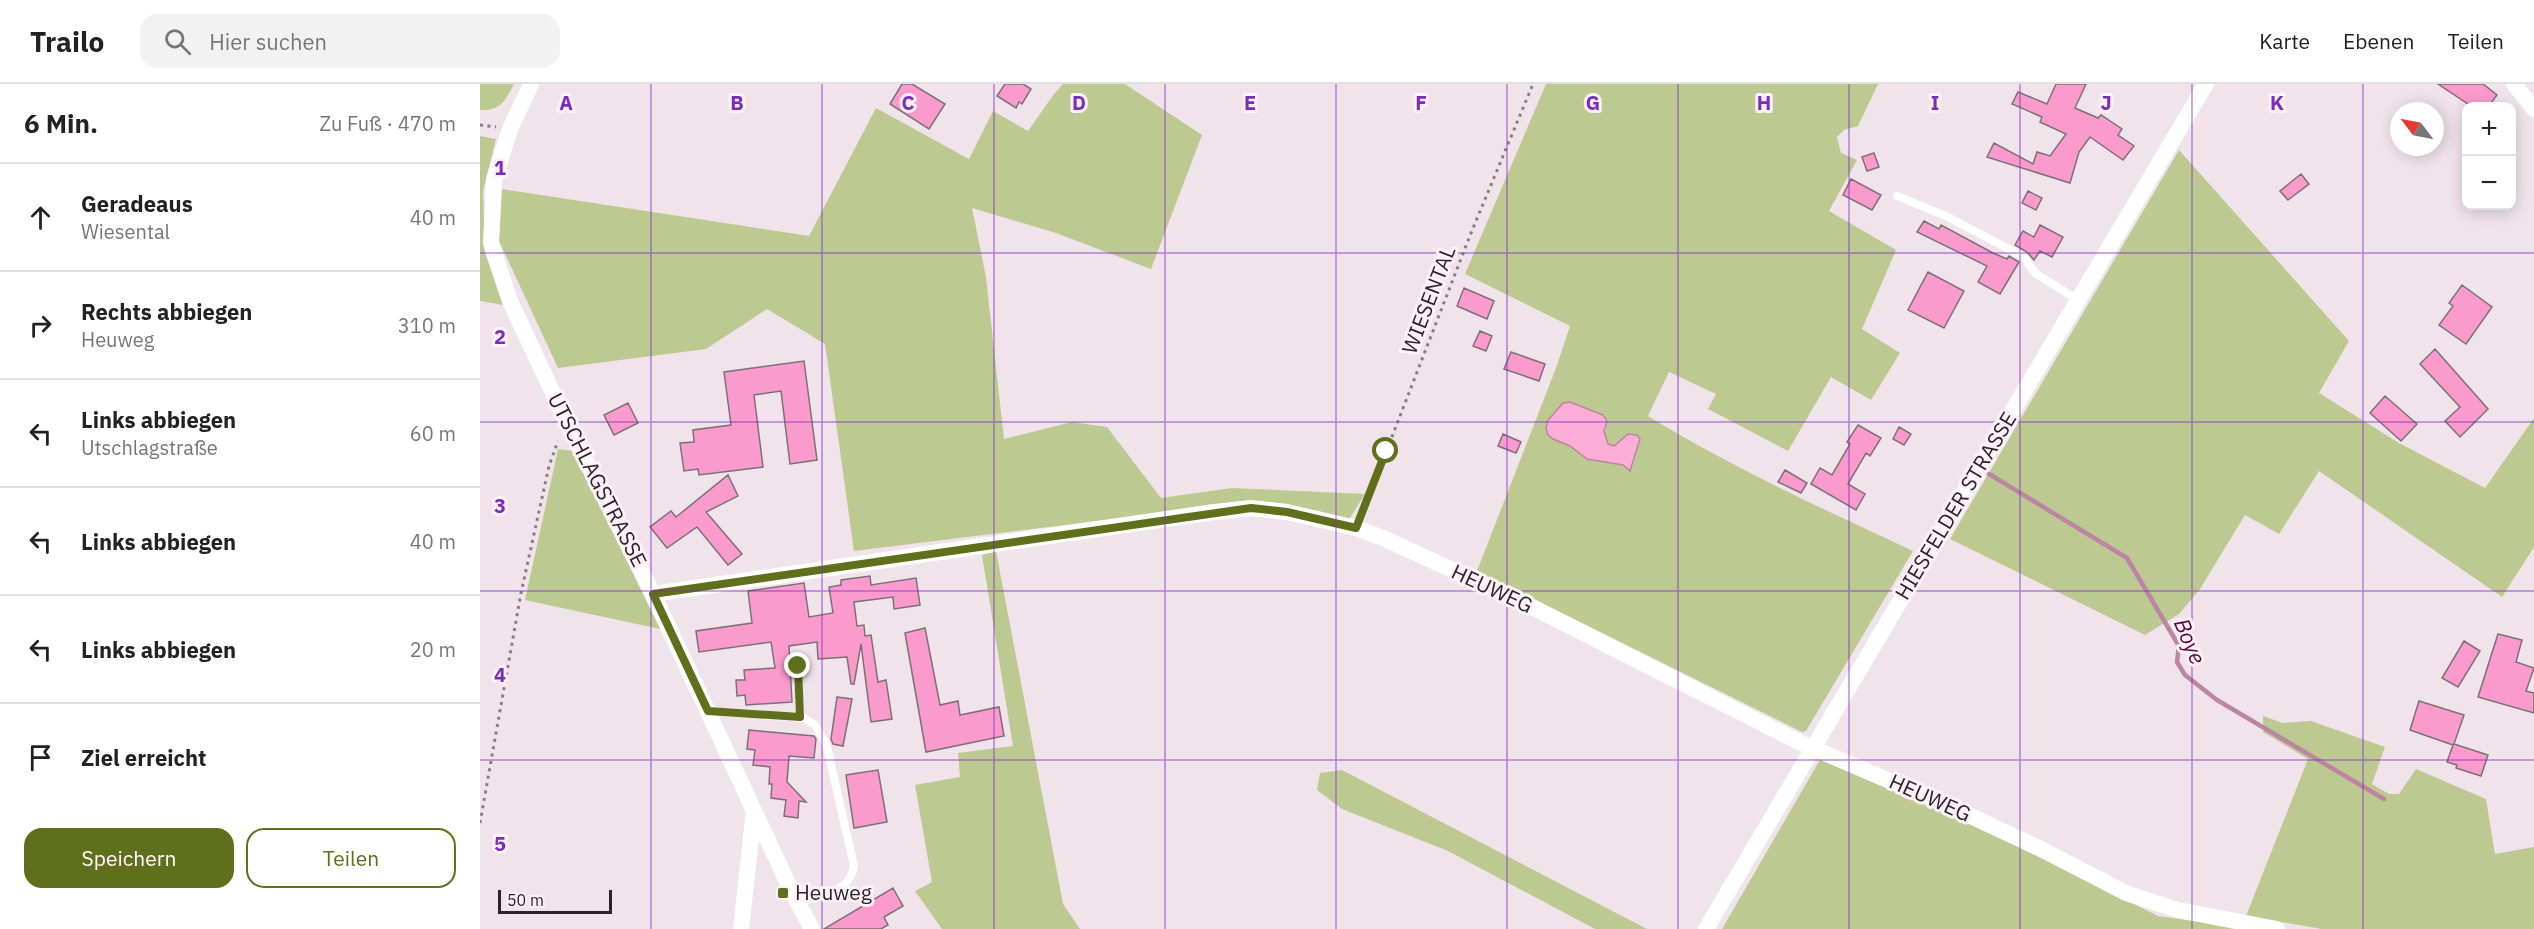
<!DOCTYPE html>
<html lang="de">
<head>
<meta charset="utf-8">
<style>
  body { margin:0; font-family:"IBM Plex Sans",sans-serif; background:#f2f2f2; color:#222 }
  .controls { position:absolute; right:18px; top:18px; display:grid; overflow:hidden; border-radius:12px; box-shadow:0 3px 15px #0003 }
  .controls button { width:54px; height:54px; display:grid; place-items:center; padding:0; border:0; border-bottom:2px solid #e0e0e0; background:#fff; color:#222; font:30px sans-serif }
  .compass { position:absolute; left:1910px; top:18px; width:54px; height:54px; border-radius:50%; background:#fff; box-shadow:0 3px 15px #0003; rotate:302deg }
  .scale { position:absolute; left:18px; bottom:15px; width:114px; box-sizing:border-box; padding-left:6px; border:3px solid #2a2527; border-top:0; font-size:16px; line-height:21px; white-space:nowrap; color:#2a2527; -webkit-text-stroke:4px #fff1f7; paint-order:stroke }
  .stop { position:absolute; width:18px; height:18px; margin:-14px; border:4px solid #606f1b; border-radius:50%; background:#fff }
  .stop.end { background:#606f1b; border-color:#fff; box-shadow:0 2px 6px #0008 }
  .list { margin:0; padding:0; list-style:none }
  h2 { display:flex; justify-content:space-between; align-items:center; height:78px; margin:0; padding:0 24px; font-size:26px }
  h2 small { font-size:20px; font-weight:400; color:#767676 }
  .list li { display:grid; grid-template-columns:39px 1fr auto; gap:18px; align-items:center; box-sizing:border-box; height:108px; padding:0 24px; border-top:2px solid #e0e0e0 }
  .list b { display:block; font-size:22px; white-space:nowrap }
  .list p { margin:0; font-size:20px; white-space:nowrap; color:#767676 }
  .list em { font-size:20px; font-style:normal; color:#767676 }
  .actions { display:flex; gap:12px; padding:18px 24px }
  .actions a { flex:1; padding:14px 0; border:2px solid #606f1b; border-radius:18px; text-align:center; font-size:21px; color:#606f1b }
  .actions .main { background:#606f1b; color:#fff }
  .icon { flex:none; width:33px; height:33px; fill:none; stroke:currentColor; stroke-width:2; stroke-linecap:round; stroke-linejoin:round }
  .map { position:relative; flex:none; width:2054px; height:845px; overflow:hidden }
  header { display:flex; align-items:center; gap:36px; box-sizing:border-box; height:84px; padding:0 30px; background:#fff; border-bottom:2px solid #e0e0e0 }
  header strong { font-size:28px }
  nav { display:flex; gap:33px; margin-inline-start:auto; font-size:21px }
  .search { width:420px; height:54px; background:#f2f2f2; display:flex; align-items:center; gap:15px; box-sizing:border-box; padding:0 21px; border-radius:18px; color:#767676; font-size:22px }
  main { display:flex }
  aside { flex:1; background:#fff }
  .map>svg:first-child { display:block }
  .green { fill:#bcca92; fill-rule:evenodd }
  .water { fill:#fbaed5; stroke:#bc85a1; stroke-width:1.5 }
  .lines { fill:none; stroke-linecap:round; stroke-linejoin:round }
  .stream { stroke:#bc85a1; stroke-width:4.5 }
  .building { fill:#fb9bcd; stroke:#7c7076; stroke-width:1.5 }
  .path { stroke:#877e82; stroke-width:3; stroke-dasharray:3 4.5; stroke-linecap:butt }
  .lane { stroke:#fff; stroke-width:8 }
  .street { stroke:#fff; stroke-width:16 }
  .route { stroke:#606f1b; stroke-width:8 }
  .grid { fill:none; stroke:#7b2cbf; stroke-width:1.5; stroke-opacity:0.55 }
  .poi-dot { fill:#606f1b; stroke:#fff1f7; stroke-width:2 }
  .labels { text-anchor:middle; stroke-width:6; stroke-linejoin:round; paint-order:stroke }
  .street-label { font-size:21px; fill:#2a2527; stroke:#fff1f7 }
  .poi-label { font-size:21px; fill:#2a2527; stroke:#fff1f7; text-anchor:start }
  .water-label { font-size:22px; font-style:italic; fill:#540037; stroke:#fff1f7 }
  .grid-label { font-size:20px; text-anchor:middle; font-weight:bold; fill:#7b2cbf; stroke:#fff1f7; stroke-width:6; stroke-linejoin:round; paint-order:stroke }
</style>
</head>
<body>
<header>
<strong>Trailo</strong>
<div class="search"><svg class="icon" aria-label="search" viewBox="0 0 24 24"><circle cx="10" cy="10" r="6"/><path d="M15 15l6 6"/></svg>Hier suchen</div>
<nav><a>Karte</a><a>Ebenen</a><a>Teilen</a></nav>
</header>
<main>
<aside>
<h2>6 Min.<small>Zu Fuß · 470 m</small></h2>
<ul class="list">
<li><svg class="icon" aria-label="ahead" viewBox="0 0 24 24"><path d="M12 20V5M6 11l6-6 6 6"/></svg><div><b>Geradeaus</b><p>Wiesental</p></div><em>40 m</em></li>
<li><svg class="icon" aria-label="right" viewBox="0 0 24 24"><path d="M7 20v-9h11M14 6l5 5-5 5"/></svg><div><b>Rechts abbiegen</b><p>Heuweg</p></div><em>310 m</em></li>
<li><svg class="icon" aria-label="left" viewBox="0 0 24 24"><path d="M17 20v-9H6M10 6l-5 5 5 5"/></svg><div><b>Links abbiegen</b><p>Utschlagstraße</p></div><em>60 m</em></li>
<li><svg class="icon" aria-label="left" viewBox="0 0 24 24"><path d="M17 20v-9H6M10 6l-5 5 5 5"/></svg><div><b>Links abbiegen</b></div><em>40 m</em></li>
<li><svg class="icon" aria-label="left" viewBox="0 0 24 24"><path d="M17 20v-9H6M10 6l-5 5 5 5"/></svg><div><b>Links abbiegen</b></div><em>20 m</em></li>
<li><svg class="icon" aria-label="arrive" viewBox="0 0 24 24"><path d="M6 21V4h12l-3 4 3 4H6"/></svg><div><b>Ziel erreicht</b></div></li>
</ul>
<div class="actions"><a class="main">Speichern</a><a>Teilen</a></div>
</aside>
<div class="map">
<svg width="2054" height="845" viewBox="0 0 2054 845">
  <rect width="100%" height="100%" fill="#f1e3ea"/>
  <!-- green -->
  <path class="green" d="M0,0H34C25,17 21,27 0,26Z
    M583,0H645L722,51L671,185L576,149L492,124L506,193L524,355L592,338L627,343L681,414L752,404L885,410L868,437L807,422L682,429L374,467L345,260L287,225L226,265L78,284L19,157L22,105L329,152L396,24L489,75L513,27L548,47L574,10Z
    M1066,0H1398L1378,42L1364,46L1357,53L1361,69L1377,76L1349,127L1416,166L1382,245L1420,269L1391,316L1351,293L1308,367L1228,325L1236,310L1189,288L1168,332C1253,384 1343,425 1433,467L1326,647L1322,648L997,487L1076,284L1090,242L985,190ZM1083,319L1126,343L1124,353L1128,360L1134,362L1148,350L1143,381L1107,375L1090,362L1073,355L1068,351L1073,330Z
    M0,52L16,55L3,107L5,169L23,221L0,217Z
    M1699,66L1869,257L1839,309L1919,359L2005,404L2054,334V463L2022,513L1839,387L1799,450L1765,431L1720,505L1699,530L1665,551L1470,455Z
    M78,365L93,367L180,545L45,516Z
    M516,467L583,820L600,845H462L435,807L452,798L435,701L480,693L478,669L533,662L502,471Z
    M1783,632L1803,639L1831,637L1905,663L1892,700L1909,710H1919L1936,685L2006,715L2015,770L2054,763V845H1842L1766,832L1828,675L1783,648Z
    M1341,674L1430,709L1678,832L1771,845H1242Z
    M862,686L1167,845H1115L968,767L862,725L837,706L840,689Z"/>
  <!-- water -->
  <path class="water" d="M1090,318L1123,331L1127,337L1124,347L1128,360L1134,362L1148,350L1157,351L1160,355L1150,387L1143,381L1107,375L1090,362L1073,355L1068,351L1066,344L1068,336L1083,319Z"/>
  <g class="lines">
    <!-- stream -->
    <path class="stream" d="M1509,390L1647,474L1699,562L1697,578L1705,591L1737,616L1904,715"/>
  </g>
  <!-- building -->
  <path class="building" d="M422,0H432L465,20L449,45L410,20Z
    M525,0H543L551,5L542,20L539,18L536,24L517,12Z
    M1576,0H1606L1595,24L1618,34L1621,31L1642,45L1638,51L1654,62L1643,76L1610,53L1599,68L1590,99L1507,73L1514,59L1553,80L1557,68L1570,72L1586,50L1560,38L1562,33L1532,20L1538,8L1567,20Z
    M1958,0H2003L2017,11L2009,22H1991Z
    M1394,69L1399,83L1387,87L1382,73Z
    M1821,90L1829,100L1808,116L1800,107Z
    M1371,95L1401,111L1392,126L1363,111Z
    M1548,107L1562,114L1556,126L1542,119Z
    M1444,137L1459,145L1461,141L1513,169L1527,175L1529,172L1539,178L1520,210L1498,198L1507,182L1437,148Z
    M1560,141L1583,153L1572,173L1560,167L1554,176L1547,168L1535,161L1543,147L1554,153Z
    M1448,188L1484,207L1464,244L1428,226Z
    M1982,201L2012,223L1986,260L1959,241L1973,222L1969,219Z
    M984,204L1014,217L1007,235L977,222Z
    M1000,247L1012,252L1006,267L993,262Z
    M1955,265L2008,325L1980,353L1965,337L1980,323L1940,280Z
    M1031,268L1065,280L1059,297L1024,285Z
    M324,277L337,376L310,380L301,307L274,311L283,383L219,391L218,385L204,387L200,359L214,358L213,346L251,341L244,288Z
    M1905,312L1937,340L1921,357L1890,329Z
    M148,319L158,339L134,351L124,331Z
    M1378,341L1401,354L1390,372L1386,369L1368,400L1385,410L1376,426L1331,400L1340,384L1352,391L1370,360L1367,358Z
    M1419,343L1431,350L1424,361L1413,355Z
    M1023,350L1041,358L1036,369L1018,362Z
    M1305,386L1327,399L1321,409L1298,398Z
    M248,391L258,412L226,428L262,470L248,481L217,443L187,464L170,443L191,427L196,433Z
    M390,492L391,501L436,494L440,521L414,525L413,513L374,518L377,542L384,541L385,552L391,551L398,598L406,596L412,635L391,638L381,560L374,600H371L367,573L338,575L337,558L309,562L312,618L266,621L265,611L257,612L256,596H265L264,586L295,584L291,558L219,568L216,547L272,539L268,507L324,499L329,533L353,529L349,503L361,501V496Z
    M445,544L460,621L478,617L480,631L519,623L524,652L446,668L425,549Z
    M2018,550L2042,556L2036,578L2054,584L2046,607L2054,609V629L1998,613Z
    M1984,557L2000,567L1978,603L1962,594Z
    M357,613L372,615L363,662L353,660L351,655Z
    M1939,617L1984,631L1974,660L2008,671L2001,692L1976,684L1977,681L1967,678L1973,661L1930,646Z
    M269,646L334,652L336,655L334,674L309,672L307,698L326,718L319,717L318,734L304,732L306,716L291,714L292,700H289L290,683L273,681L275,666L267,665Z
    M398,686L407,738L374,744L366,691Z
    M413,804L423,822L404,833L408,841L401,845H344Z"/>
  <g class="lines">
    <!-- path -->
    <path class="path" d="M0,41L16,43
      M882,430L991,149L1053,0
      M0,739L41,509L69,382L78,357"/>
    <!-- lane -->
    <path class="lane" d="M1417,112L1466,132L1544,173L1555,189L1598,216
      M318,582L320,633
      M228,627L324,634L335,641L346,659L374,782C370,809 340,811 319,819"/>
    <!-- street -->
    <path class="street" d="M51,0L30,45L14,96L11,159L30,217L85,335L173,510L311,806L332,845
      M2034,0L2054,25
      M173,510L734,428L771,424L807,428L876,444L903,454L1038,516L1319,658L1482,728L1561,765L1646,809L1698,826L1797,845
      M261,845L274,727
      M1226,845L1726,0"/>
  </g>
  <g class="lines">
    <!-- route -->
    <path class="route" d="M318,582L320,633L228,627L173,510L771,424L807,428L876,444L906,367"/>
  </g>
  <!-- grid -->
  <path class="grid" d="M171,0V845M342,0V845M514,0V845M685,0V845M856,0V845M1027,0V845M1198,0V845M1369,0V845M1540,0V845M1712,0V845M1883,0V845M0,169H2054M0,338H2054M0,507H2054M0,676H2054"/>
  <!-- markers -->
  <rect class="poi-dot" x="297" y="803" width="12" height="12" rx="3"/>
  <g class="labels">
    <!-- street labels -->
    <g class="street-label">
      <text transform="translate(949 216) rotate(-69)" y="7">WIESENTAL</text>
      <text transform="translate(117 396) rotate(63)" y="7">UTSCHLAGSTRASSE</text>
      <text transform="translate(1476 422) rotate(-59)" y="7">HIESFELDER STRASSE</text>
      <text transform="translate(1012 505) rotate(25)" y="7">HEUWEG</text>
      <text transform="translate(1450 714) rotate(24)" y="7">HEUWEG</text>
    </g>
    <!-- poi labels -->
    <g class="poi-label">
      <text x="315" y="816">Heuweg</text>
    </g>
    <!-- water labels -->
    <g class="water-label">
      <text transform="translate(1710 557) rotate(67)" y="8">Boye</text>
    </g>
  </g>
  <g class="grid-label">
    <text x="86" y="26">A</text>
    <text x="257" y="26">B</text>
    <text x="428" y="26">C</text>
    <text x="599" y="26">D</text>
    <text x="770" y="26">E</text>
    <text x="941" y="26">F</text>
    <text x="1113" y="26">G</text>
    <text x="1284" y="26">H</text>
    <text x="1455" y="26">I</text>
    <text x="1626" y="26">J</text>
    <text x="1797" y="26">K</text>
    <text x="20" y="91">1</text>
    <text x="20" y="260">2</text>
    <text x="20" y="429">3</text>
    <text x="20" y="598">4</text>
    <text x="20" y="767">5</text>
  </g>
</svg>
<div class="controls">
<button>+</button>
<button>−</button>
</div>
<svg class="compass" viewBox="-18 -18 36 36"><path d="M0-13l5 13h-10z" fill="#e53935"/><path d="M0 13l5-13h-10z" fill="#767676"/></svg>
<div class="scale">50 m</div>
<div class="stop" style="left:906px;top:367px"></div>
<div class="stop end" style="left:318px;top:582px"></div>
</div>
</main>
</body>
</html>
